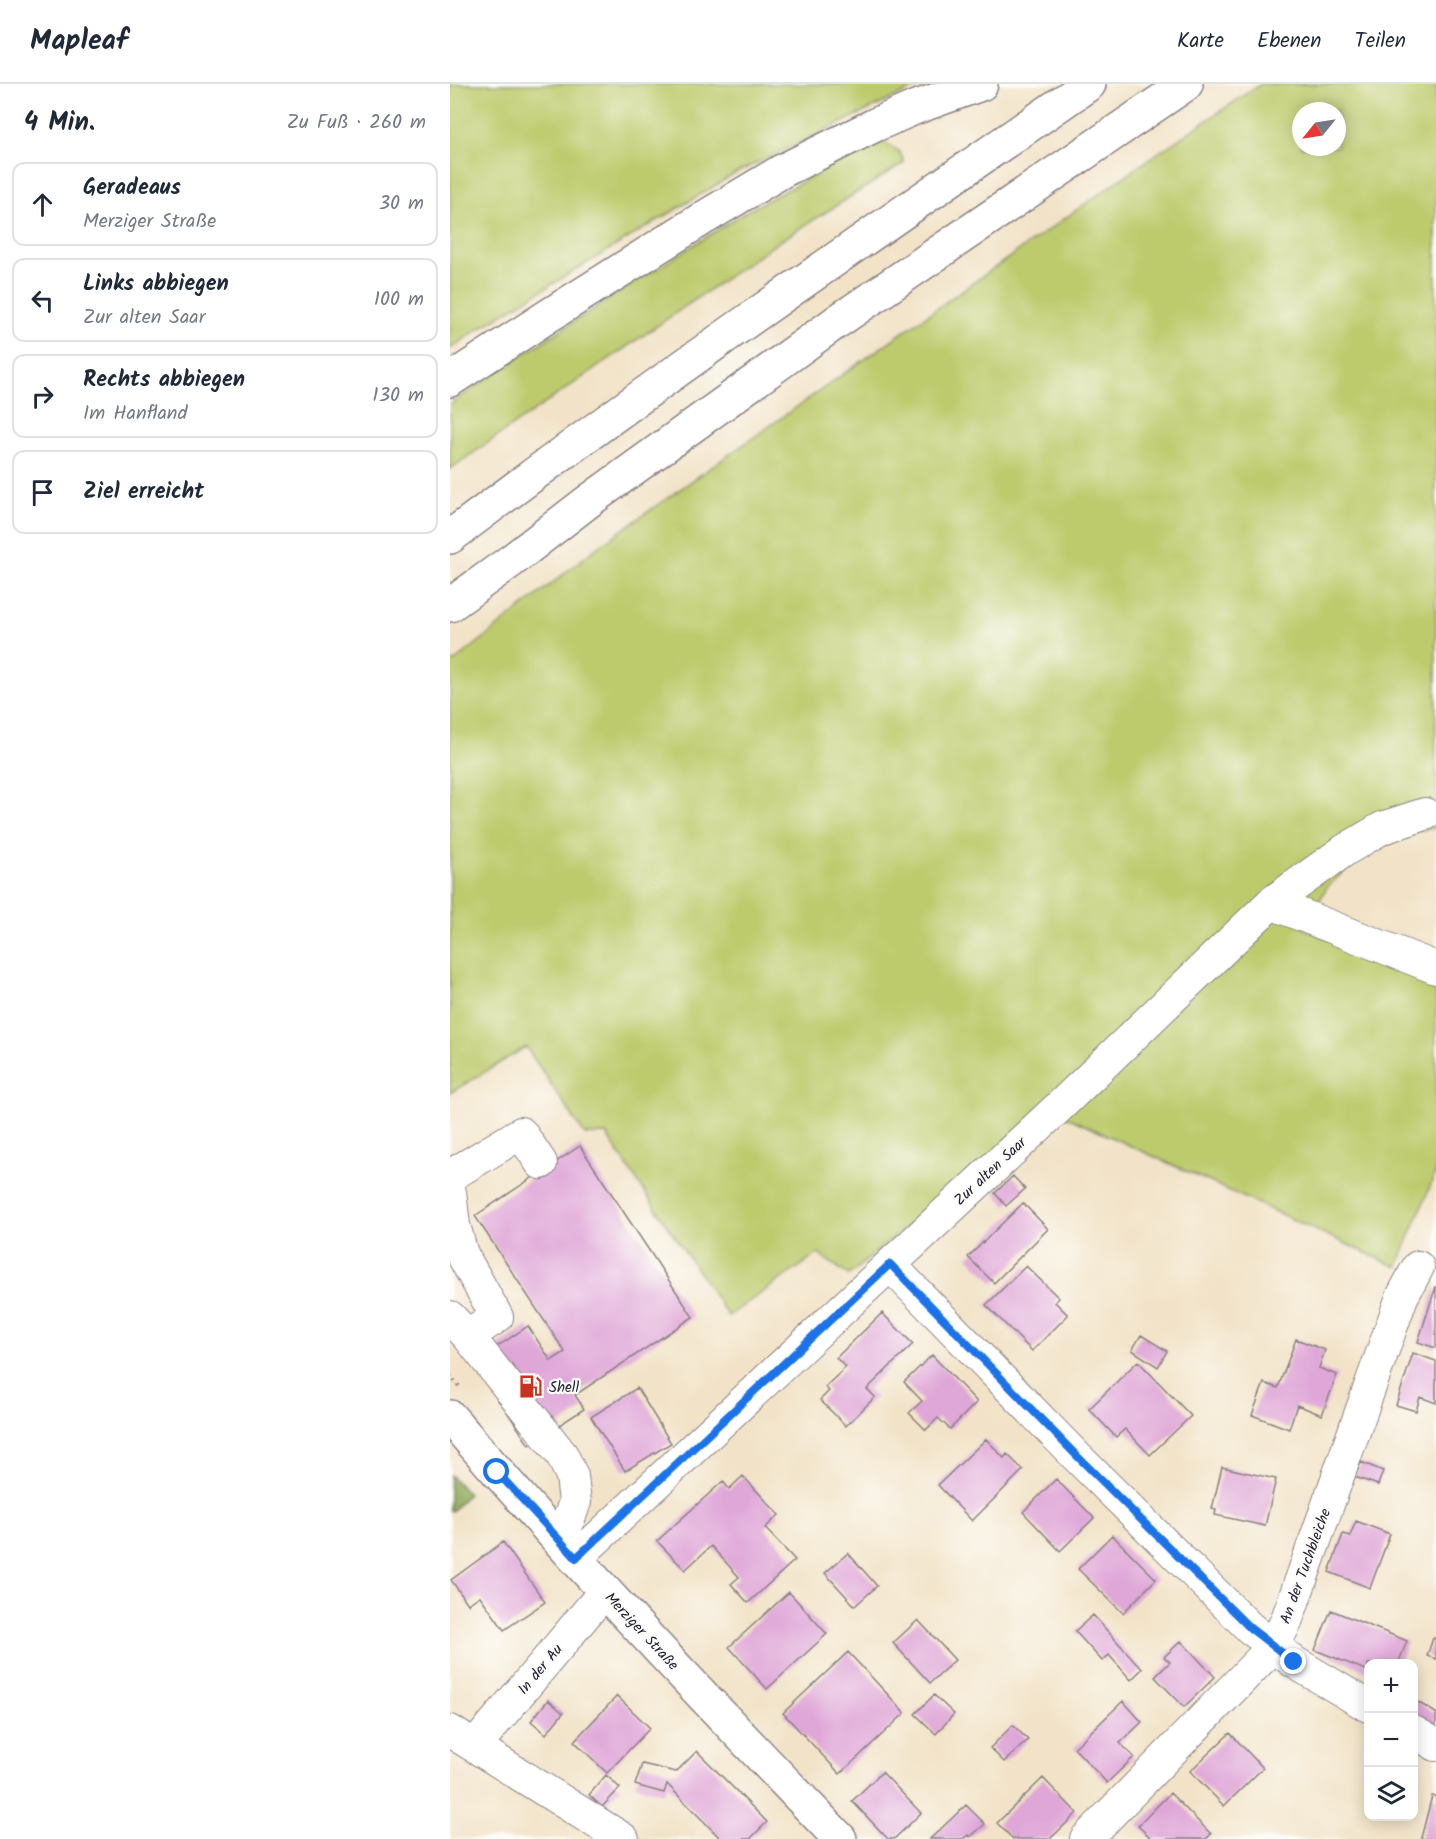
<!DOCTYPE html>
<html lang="de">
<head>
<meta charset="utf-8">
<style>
  body { margin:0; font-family:Kalam,sans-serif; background:#f6f6f7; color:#1f2937 }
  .controls { position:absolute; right:18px; bottom:18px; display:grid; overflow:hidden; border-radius:12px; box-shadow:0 3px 15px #0003 }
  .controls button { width:54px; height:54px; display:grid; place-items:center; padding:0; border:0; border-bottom:2px solid #e0e1e3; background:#fff; color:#1f2937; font:30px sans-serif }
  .compass { position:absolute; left:842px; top:18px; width:54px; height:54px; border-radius:50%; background:#fff; box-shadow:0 3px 15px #0003; rotate:240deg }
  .stop { position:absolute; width:18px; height:18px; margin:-14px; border:4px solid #1a73e8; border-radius:50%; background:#fff }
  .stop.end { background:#1a73e8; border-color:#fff; box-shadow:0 2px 6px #0008 }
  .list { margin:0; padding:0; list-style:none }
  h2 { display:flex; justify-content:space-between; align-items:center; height:78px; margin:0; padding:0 24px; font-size:26px }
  h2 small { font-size:20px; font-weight:400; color:#747a83 }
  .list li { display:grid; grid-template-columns:39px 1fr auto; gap:18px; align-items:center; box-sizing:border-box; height:84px; margin:0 12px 12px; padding:0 12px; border:2px solid #e0e1e3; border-radius:12px }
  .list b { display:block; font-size:22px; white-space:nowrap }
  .list p { margin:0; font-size:20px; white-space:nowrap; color:#747a83 }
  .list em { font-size:20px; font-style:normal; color:#747a83 }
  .icon { flex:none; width:33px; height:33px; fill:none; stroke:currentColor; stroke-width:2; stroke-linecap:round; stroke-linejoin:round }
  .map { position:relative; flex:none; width:986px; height:1755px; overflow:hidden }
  header { display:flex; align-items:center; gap:36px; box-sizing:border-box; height:84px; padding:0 30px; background:#fff; border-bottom:2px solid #e0e1e3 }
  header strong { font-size:28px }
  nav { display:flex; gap:33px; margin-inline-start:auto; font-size:21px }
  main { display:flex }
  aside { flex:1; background:#fff }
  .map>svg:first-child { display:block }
  .green { fill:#becb6d; stroke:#707654; stroke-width:1.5; fill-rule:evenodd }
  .forest { fill:#96af60; stroke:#5c684e; stroke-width:1.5 }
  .building { fill:#dfa6d8 }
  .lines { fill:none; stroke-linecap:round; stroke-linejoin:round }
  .minor-casing { stroke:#8a8282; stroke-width:34 }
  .major-casing { stroke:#8a8282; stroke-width:36 }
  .highway-casing { stroke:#8a8282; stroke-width:36 }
  .path { stroke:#8a8282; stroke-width:4; stroke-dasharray:1.5 4.5; stroke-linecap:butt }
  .minor { stroke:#fff; stroke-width:32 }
  .major { stroke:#fff; stroke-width:33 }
  .highway { stroke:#fff; stroke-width:33 }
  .route { stroke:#1a73e8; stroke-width:8 }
  .labels { text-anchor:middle; stroke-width:4.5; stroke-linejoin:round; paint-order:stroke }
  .street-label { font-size:15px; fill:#22223b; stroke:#fdfcf7 }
  .poi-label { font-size:15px; fill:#22223b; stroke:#fdfcf7; text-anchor:start }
</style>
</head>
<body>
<header>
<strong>Mapleaf</strong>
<nav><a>Karte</a><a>Ebenen</a><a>Teilen</a></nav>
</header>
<main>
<aside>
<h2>4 Min.<small>Zu Fuß · 260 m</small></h2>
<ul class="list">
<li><svg class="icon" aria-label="ahead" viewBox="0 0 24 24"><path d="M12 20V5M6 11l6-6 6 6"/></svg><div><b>Geradeaus</b><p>Merziger Straße</p></div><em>30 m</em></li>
<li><svg class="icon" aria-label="left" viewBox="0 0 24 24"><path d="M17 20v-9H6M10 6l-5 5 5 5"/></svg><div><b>Links abbiegen</b><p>Zur alten Saar</p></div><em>100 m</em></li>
<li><svg class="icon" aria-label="right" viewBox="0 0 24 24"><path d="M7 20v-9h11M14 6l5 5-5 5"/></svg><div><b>Rechts abbiegen</b><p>Im Hanfland</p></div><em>130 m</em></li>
<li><svg class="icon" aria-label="arrive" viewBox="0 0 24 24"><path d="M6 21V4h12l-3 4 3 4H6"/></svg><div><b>Ziel erreicht</b></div></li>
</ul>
</aside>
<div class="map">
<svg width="986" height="1755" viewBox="0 0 986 1755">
  <rect width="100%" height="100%" fill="#fdfcf7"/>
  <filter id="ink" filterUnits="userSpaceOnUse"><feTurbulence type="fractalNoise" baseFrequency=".0167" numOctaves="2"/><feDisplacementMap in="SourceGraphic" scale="12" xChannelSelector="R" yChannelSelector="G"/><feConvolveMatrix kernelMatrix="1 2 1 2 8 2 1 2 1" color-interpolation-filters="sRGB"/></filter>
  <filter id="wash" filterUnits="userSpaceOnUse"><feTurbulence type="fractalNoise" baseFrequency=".008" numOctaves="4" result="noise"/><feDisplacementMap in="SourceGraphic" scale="24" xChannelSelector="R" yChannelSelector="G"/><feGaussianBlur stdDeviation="1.35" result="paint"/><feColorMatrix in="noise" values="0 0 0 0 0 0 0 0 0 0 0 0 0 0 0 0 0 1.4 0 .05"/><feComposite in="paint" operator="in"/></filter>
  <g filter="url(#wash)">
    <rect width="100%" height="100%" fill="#f2e3c8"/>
    <!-- green -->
    <path class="green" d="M0,0H473L286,89L33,242L0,265Z
      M811,0H986V744L969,746L910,773L877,803L854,845L986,900V1088L947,1183L597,1024L399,1191L368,1170L278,1232L156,1050L135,1051L76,963L0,1009V581L145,465L699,75ZM851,27H887V63H851Z
      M431,56L450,68L454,79L330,157L0,385V320L86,262L297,127Z"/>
    <!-- forest -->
    <path class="forest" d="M0,1391L18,1410L2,1427L0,1426Z"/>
    <g id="blocks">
      <!-- building -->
      <path class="building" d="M130,1062L243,1233L125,1311L134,1325L79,1361L24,1278L78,1242L101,1277L115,1268L25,1132Z
        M563,1092L575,1105L556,1122L545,1109Z
        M573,1119L598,1145L544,1199L518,1173Z
        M576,1182L609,1214L605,1218L618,1231L582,1267L536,1221Z
        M986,1202V1264L968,1258Z
        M432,1229L463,1260L417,1305L425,1313L396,1342L370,1316L379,1307L375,1303L396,1283L386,1274Z
        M691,1251L717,1267L708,1283L682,1266Z
        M846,1255L875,1266L869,1284L887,1291L872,1331L847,1321L839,1345L802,1331L814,1299L828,1304Z
        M963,1269L986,1277V1319L970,1313L966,1327L946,1321Z
        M482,1271L527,1318L500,1345L488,1334L476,1346L459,1329L472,1317L454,1298Z
        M688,1277L741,1332L700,1371L675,1345L666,1353L639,1325Z
        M187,1304L221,1359L175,1387L141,1333Z
        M536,1355L554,1374L557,1370L573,1386L522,1437L488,1401Z
        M911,1378L933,1387L928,1401L905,1393Z
        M772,1383L826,1395L815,1442L765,1431L766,1426L762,1425Z
        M293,1392L329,1431L315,1444L345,1476L298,1519L281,1500L289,1493L261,1462L235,1486L207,1457L273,1397L279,1405Z
        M606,1395L644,1434L610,1467L573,1428Z
        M906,1437L940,1450L920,1504L879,1488L893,1450L900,1452Z
        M662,1451L706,1495L673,1529L628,1485Z
        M53,1458L95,1518L54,1546L30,1512L18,1520L1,1496Z
        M398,1469L427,1502L405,1522L375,1489Z
        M339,1508L377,1550L317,1605L279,1563Z
        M881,1526L957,1557L948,1580H918V1587L865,1566Z
        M643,1531L692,1585L681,1596L659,1571L652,1577L625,1547Z
        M468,1536L505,1576L480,1599L443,1559Z
        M983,1554L986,1555V1575L977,1572Z
        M731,1557L765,1593L734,1623L705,1593L720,1578L714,1573Z
        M398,1568L455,1629L390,1690L333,1629Z
        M484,1611L504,1630L486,1650L465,1630Z
        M167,1612L200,1644L157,1689L124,1657Z
        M98,1616L113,1629L96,1650L81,1637Z
        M673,1617L692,1638L670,1659L684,1673L657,1699L624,1664Z
        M966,1617L986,1629V1651L964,1637V1621Z
        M563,1641L578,1656L554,1678L540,1664Z
        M780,1649L813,1684L774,1722L740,1687Z
        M247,1667L317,1738L300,1755H271L217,1700L214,1709L185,1701L192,1680L226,1688Z
        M432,1688L471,1729L444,1755H438L402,1717Z
        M156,1691L170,1704L152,1723L139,1711Z
        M593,1694L627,1729L600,1755H563L547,1739Z
        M720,1709L761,1750L756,1755H702L688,1742Z
        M982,1712L986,1713V1755H974L971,1754Z
        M516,1721L535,1740L520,1753L518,1751L513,1755H480Z"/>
    </g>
  </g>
  <g filter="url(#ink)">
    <use href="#blocks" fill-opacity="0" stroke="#8a8282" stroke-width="1.5"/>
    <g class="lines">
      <defs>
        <path id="minor" d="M821,819L986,884
          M0,1092L71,1049L91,1079
          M0,1108L4,1141L12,1170L47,1233L18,1252
          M440,1181L625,1371L800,1544L844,1578L918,1622
          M0,1233L18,1252L112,1371L122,1392L125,1418L111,1457
          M126,1474L611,1021L821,819L895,766L932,744L975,730
          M0,1647L173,1755
          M964,1648L986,1661
          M25,1662L155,1507
          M636,1755L823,1563L836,1538L952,1213L968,1183"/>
        <path id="major" d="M0,1333C125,1479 257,1617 390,1755"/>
        <path id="highway" d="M0,296L98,232L252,135L332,87L425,41L464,24L531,0
          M0,453C208,296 424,148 639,0
          M0,521L61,477L140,416L385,239L736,0"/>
      </defs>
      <!-- minor casing -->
      <use href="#minor" class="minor-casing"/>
      <!-- major casing -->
      <use href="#major" class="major-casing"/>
      <!-- highway casing -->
      <use href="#highway" class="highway-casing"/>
      <!-- path -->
      <path class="path" d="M0,1292L9,1302"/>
      <!-- minor -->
      <use href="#minor" class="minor"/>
      <!-- major -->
      <use href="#major" class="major"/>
      <!-- highway -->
      <use href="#highway" class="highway"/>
    </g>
  </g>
  <g class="lines" filter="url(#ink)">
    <!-- route -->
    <path class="route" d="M47,1388L126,1474L440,1180L626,1371L800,1544L844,1578"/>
  </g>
  <!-- icons -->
  <defs>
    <symbol id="fuel-bare" viewBox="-9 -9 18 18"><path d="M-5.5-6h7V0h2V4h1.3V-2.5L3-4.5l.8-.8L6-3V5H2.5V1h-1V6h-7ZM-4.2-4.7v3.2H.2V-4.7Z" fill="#c8321e" stroke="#fdfcf7" stroke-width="2.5" paint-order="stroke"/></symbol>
  </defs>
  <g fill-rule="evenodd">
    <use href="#fuel-bare" x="64" y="1286" width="33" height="33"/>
  </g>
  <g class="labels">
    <!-- street labels -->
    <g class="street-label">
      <text transform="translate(540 1087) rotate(-43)" y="5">Zur alten Saar</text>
      <text transform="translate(855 1482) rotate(-70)" y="5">An der Tuchbleiche</text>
      <text transform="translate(192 1547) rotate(47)" y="5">Merziger Straße</text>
      <text transform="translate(90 1585) rotate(-50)" y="5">In der Au</text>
    </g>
    <!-- poi labels -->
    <g class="poi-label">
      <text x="99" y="1308">Shell</text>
    </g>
  </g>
</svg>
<div class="controls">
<button>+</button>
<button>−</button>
<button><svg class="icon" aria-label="layers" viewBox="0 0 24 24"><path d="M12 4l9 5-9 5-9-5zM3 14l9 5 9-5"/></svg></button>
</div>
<svg class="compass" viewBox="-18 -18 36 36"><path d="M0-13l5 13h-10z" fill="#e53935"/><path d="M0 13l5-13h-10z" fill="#747a83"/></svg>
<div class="stop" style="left:47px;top:1388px"></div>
<div class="stop end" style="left:844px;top:1578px"></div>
</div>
</main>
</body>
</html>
